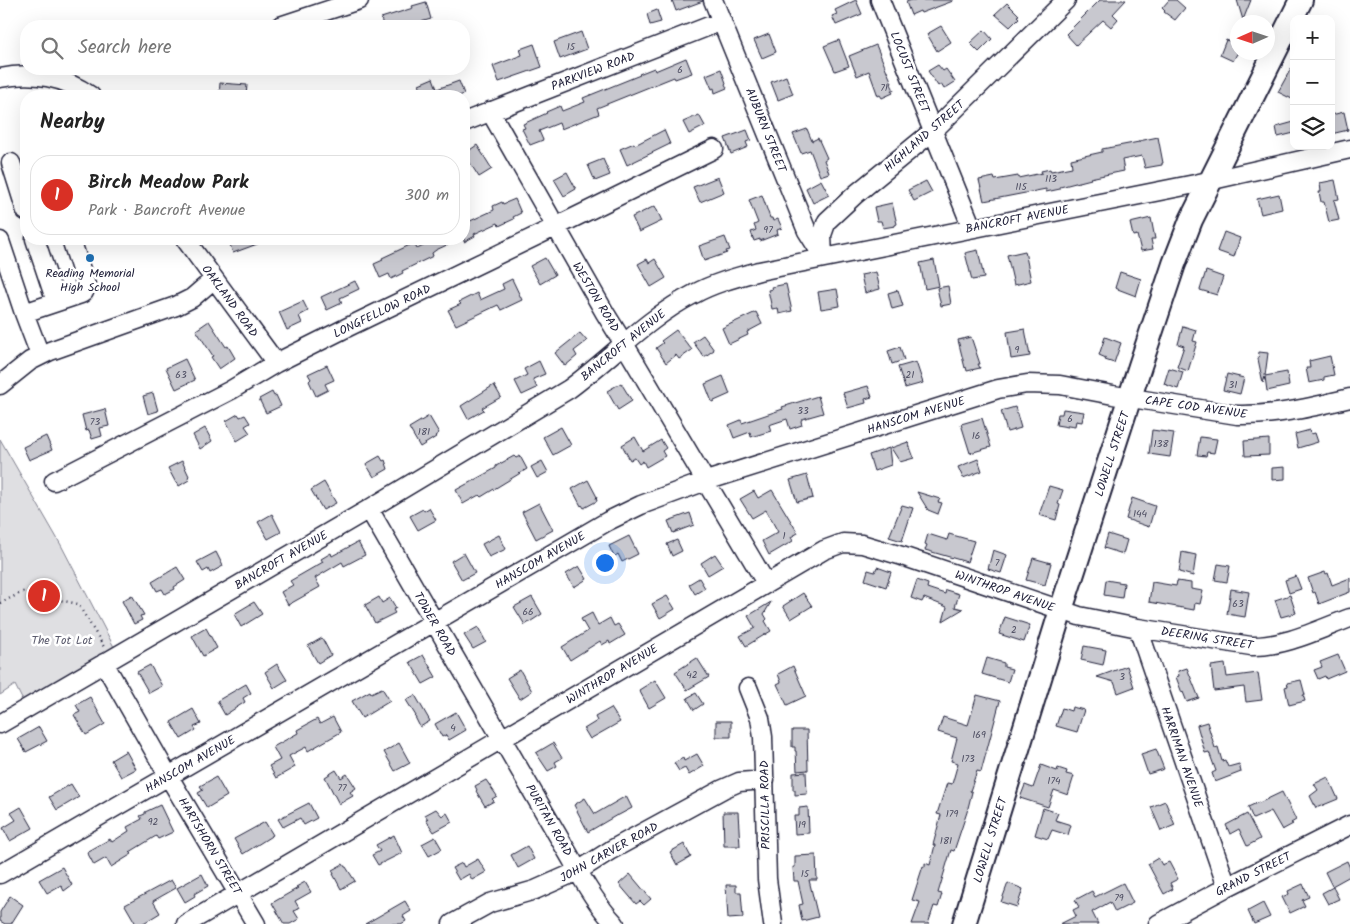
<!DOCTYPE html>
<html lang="en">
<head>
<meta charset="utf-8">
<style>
  body { margin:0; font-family:Kalam,sans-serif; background:#f2f2f2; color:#222 }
  .controls { position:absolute; right:15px; top:15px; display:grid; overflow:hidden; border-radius:10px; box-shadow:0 5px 20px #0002 }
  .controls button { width:45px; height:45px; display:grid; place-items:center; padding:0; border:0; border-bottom:1px solid #e0e0e0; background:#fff; color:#222; font:25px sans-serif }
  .compass { position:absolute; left:1230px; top:15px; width:45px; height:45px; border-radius:50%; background:#fff; box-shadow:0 5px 20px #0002; rotate:267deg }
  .you { position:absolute; left:604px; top:562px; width:18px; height:18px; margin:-12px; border:4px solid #fff; border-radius:50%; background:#1a73e8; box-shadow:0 0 0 8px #1a73e833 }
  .badge { display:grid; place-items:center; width:32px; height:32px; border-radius:50%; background:#d93025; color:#fff; font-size:16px; font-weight:700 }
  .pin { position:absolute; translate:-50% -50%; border:2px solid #fff; box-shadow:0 1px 5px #0006 }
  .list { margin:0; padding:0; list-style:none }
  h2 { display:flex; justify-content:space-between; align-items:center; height:65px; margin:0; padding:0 20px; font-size:21px }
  h2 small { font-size:16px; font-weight:400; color:#767676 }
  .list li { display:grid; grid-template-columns:32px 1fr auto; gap:15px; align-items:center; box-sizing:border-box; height:80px; margin:0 10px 10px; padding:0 10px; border:1px solid #e0e0e0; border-radius:20px }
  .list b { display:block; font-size:19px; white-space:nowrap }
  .list p { margin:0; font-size:16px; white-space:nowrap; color:#767676 }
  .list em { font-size:16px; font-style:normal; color:#767676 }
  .icon { flex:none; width:28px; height:28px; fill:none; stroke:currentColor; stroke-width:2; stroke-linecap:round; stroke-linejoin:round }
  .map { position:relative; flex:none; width:1350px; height:924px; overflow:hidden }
  .search { position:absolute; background:#fff; box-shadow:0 5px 20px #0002; left:20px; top:20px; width:450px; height:55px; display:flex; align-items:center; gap:12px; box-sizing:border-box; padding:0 18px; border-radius:20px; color:#767676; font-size:19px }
  .panel { position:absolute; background:#fff; box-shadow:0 5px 20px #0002; left:20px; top:90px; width:450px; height:155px; border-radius:20px }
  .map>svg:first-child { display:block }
  .green { fill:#dfdfe2; stroke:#80808e }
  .building { fill:#c8c8cf; stroke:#22223b }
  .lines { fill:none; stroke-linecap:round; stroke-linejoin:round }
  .minor-casing { stroke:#22223b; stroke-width:21 }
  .major-casing { stroke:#22223b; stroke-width:26 }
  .path { stroke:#22223b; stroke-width:2.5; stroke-dasharray:1 4; stroke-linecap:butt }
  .minor { stroke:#fff; stroke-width:18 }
  .major { stroke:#fff; stroke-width:22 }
  .poi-dot { fill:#1f6fb2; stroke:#fff; stroke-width:2 }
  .labels { text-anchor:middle; stroke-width:5; stroke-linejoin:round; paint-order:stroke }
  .number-label { font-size:10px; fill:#4c4c60 }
  .street-label { font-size:12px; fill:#22223b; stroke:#fff }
  .poi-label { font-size:12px; fill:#22223b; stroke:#fff }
  .park-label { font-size:12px; fill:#5b5b6d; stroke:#fff }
</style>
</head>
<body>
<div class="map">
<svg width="1350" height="924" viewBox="0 0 1350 924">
  <rect width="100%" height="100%" fill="#fff"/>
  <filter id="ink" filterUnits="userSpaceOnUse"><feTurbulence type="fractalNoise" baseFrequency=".02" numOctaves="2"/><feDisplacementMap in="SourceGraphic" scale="10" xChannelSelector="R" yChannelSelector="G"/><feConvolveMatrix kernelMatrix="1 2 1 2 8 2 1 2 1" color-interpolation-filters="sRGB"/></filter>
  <g filter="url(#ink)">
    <!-- green -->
    <path class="green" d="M0,439L61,545L114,647L24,703L15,685L0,695Z"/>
    <!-- building -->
    <path class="building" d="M672,0H703V1L676,11Z
      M856,0L862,14L836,25L832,16L837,14L835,10Z
      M912,0H953V1L921,13L920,11L911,15L906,2Z
      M1100,0H1126L1113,14L1118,19L1111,27L1103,20L1076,45L1066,34Z
      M1169,0H1176L1185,8L1175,20L1164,12L1165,11L1162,8Z
      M1237,0H1251L1243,20Z
      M426,2L431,19L407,26H383L381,18L413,8L412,6Z
      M1007,3L1019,15L1017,16L1019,18L1010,27L995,14Z
      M657,10L661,22L650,25L647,14Z
      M941,26L951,42L937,51L927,34Z
      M1238,28V52L1233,61L1220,55L1226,40L1231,42Z
      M984,30L992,39L979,52L970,43Z
      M581,32L587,49L560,59L554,42Z
      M769,34L776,52L762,58L754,40Z
      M839,40L849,66L835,71L824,46Z
      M534,44L542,67L499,82L493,66L522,55L520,49Z
      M876,45L892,83L891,84L894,90H891L893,93L882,98L880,95L878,96L869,71L857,76L849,56Z
      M686,58L692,73L675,79L674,77L597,108L599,114L561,129L559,123L539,131L543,140L530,145L522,129L525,128L523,124L547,113L546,112L560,106L562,111L585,102L583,98L640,75L639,74L654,68L655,71Z
      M1294,63V100L1278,92Z
      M938,65L943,71L946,69L955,82L944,89L941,84L938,86L928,71Z
      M721,69L726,83L725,84L727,88L715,93L714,88L712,89L706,75Z
      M786,76L793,94L778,100L771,82Z
      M433,78L437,89L459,81L464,94L459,96H422L424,95L419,84Z
      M220,83L247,85L246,96H219Z
      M1344,112L1348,130L1331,134V115Z
      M699,115L705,126L689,134L683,122Z
      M1294,122V133L1278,137L1276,127Z
      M807,129L812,141L818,138L827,158L824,160L829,173L820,176L810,150L801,153L793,134Z
      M664,130L670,144L627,165L620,149L634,143L635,145Z
      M747,130L751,140L746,142L748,147L731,154L725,138Z
      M1158,137L1163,163H1162V165L1145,168L1142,156L1122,160L1124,171L1090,178L1091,179L1060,187V189L1046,192V189L984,201L979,180L994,177L995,180L1018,176V178L1042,173L1041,171L1050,169L1051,171L1072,167L1071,159L1102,152V149L1139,142V141Z
      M477,145L492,169L479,177L470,163L464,167V154Z
      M603,159L610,175L595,181L588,165Z
      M567,172L576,189L564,196L554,179Z
      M718,177L724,192L700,202L693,187Z
      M821,180L829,195L813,203L806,188Z
      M1335,180L1339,199L1334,200L1339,220L1329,222L1324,202H1321L1319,192H1321L1320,183Z
      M926,181L932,192L914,201L908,190Z
      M1279,194L1282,209L1261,214L1257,199Z
      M762,195L770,218H772L773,221L778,219L782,228L777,230L778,234L760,241V239L754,241L751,232L756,230L754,225L758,223L749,200Z
      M515,199L521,213L513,217L514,219L499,226L498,223L474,234L475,236L464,242V212L468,222L494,210L493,206L502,202L503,204Z
      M892,203L897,224L895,225V226L883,228L881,221H877L874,207Z
      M655,206L662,221L639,232L632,217Z
      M1151,218L1155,239H1151L1153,249L1141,251L1137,235L1133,236L1130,223Z
      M1224,232L1240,238L1234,257L1217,251Z
      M725,237L730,250L726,251L727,253L704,261L699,246Z
      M228,239H267L268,240L233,253Z
      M438,239H460L436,250L432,253L433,256L402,271L403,273L391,279L389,274L380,278L374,264L383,260L382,258L414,243L417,249Z
      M978,250L984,278L972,280L965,253Z
      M1025,251L1031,281L1014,285L1007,255Z
      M545,258L555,275L540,284L530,266Z
      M647,259L649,263L655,259L666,278L651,287L638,264Z
      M934,260L939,286L925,289L920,263Z
      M1206,271L1223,277L1217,295L1200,290Z
      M876,272L880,289L865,293L861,275Z
      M1120,272L1141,279L1136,296L1115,288Z
      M512,279L522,300L501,310L498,305L456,325L448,310L461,304L459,302L477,293L480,300L504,289L502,284Z
      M355,281L359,289L340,298L342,303L327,310L321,297Z
      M786,284L792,311L779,314L778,308L772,309L768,290L772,289L771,287Z
      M948,286L951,304L941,306L937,288Z
      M837,289L840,306L821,309L818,292Z
      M898,290L903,306L892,309L888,293Z
      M303,301L308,311L299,316L302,323L287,330L279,312Z
      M756,312L762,324L747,332L748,335L729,344L722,328Z
      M209,321L226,347L228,346L235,358L219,369L211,357L213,356L196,330Z
      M1183,326L1196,330L1193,341L1197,342L1188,371L1177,367L1184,346L1178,344Z
      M1025,329L1030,356L1011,359L1007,332Z
      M676,330L692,350L679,359L676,355L666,363L656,348L663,343L661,341Z
      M580,333L587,341L574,351L577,356L565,366L555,353Z
      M703,335L714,350L704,357L693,342Z
      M971,337L980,364H978L980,368L967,371L966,367L965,368L958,340Z
      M1105,337L1121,343L1114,363L1105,360L1106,358L1099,355Z
      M900,347L904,360L892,364L888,351Z
      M1259,352L1268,353L1265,376L1287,372L1289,386L1267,391L1265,377L1263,383L1258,359Z
      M1330,356L1334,375L1324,377V380L1309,383L1306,368H1310L1309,361Z
      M185,359L195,380L176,389L166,368Z
      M539,361L545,374L533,379L537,388L522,395L515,381L527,375L524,369Z
      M916,362L923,383L905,388L898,367Z
      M327,365L334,380L325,384L328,390L316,396L309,381L311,379L308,374Z
      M1169,368L1183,372L1178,389L1164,384Z
      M1227,374L1244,378L1240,394L1223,390Z
      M723,376L730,394L712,402L705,384Z
      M621,383L632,401L618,410L607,391Z
      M494,385L501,397L482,408L484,410L468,419L461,406Z
      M868,386L872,397L865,399L866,403L848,408L843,393Z
      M272,392L274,396L276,395L281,406L266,413L259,399Z
      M153,393L158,411L148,414L143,396Z
      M818,396L823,413L802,419L801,421L802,425L790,429L787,419L769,425L771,431L751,437L750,432L734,438L729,425L741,420L742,423L783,409L782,407Z
      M1015,407L1021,428L1007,432L1001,411Z
      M105,409L109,426L100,428L102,436L92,439L89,430L86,431L82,415Z
      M1063,409L1084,412L1082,422L1076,421L1075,426L1068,425V427L1056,425L1058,414H1062Z
      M238,414L240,417L245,415L250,423L245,426L250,433L237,441L226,421Z
      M429,416L439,433L435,436L436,437L420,447L409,428Z
      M982,418L991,447L970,453L961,424Z
      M561,427L571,445L553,455L543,437Z
      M205,428L212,441L200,449L193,435Z
      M1152,430L1174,433L1170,457L1149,454Z
      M1310,430L1311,434L1315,433L1318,442L1298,448L1295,434Z
      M46,436L52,450L29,460L23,447Z
      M635,437L643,451L661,440L666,448L662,451L665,456L646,467L643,461L639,464L635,458L630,460L622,445Z
      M1200,437L1217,439L1214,453L1207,452L1206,456L1197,455Z
      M1269,439V455L1245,456L1244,441Z
      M908,442L914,458L900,462L891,448Z
      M889,448L891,465L874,471L869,455Z
      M380,456L383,461L385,460L388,469L374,477L366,464Z
      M514,456L516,458L520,456L527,469L481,497L479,495L463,504L456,490L496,468V466Z
      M978,459L982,471L963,478L958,467Z
      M182,461L189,476L188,477L189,480L179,486L177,482L176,483L168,468Z
      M542,461L548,472L537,478L531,467Z
      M1285,467V479L1272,480V468Z
      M807,475L813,498L797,502L790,480Z
      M588,480L597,497L596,498L597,501L584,508L582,505L581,506L572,489Z
      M324,482L336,503L323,510L311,490Z
      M1049,486L1063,490L1058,504L1060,505L1056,520L1039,515Z
      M772,490L798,533L791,537L793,541L769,555L762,541L778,532L766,510L752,518L740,499L754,491L758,498Z
      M917,492L940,499L938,502L942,503L938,514L928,510Z
      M1132,498L1155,506L1149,527L1126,519Z
      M539,503L553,530L536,539L522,512Z
      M902,505L913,508L902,541L889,537Z
      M429,508L436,520L418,530L410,516L423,509L424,511Z
      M690,513L694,525L673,533L668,521Z
      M272,514L281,532L268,539L258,522Z
      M928,534L947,540L949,534L974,541L967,562L925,550L927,545L925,544Z
      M1108,534L1127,540L1123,554L1104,548Z
      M499,535L506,549L489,557L482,544Z
      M629,536L638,554L622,562L618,554L614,557L609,546Z
      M677,540L682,551L672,556L667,544Z
      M358,542L365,555L344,566L342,562L315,578L320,587L288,605L281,592L293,585L290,581L323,562L321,559L331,553L332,556Z
      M993,550L1007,555L1001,573L988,569Z
      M216,552L223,566L210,573L208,569L203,572L197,562Z
      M1182,552L1196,555L1193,576L1179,572Z
      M464,553L475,573L462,580L451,561Z
      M715,554L723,566L708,575L701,563Z
      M1033,558L1051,563L1045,585L1026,580Z
      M1218,564L1230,566L1227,582L1215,580Z
      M579,566L587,579L574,587L566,574Z
      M177,567L185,580L174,587L175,589L165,594L162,589L157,591L152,582Z
      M877,567L891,572L886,587L865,580L868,570L875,572Z
      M1325,572L1326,574L1328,573L1332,585L1350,578V592L1319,604L1315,592L1313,593L1308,578Z
      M1296,576L1301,589L1289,593L1285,580Z
      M699,578L705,588L695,594L689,584Z
      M917,580L928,584L927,588L945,594L946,590L959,594L955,607L963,609L943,621L947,607L924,598L922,602L911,598Z
      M1106,580L1124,583L1122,598L1104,595Z
      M1177,581L1191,583V589L1203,591L1200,604L1195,603L1194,610L1149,602L1152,582L1176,586Z
      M1231,589L1249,592L1245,617L1227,614Z
      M803,593L812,606L791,619L783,606Z
      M132,595L144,615L140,616L142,620L134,624L122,601Z
      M1290,595L1296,613L1281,617L1275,600Z
      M667,596L675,609L660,618L652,604Z
      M379,597L382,603L390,598L396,608L393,610L395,613L375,623L365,605Z
      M532,597L542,614L525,625L514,607Z
      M254,602L262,614L241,627L234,614Z
      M771,602L764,614L767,619L765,621L771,631L746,646L740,636L755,628L748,616Z
      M592,613L598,625L610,618L614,626L618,624L625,635L610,644L609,641L602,645L600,641L570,660L562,647L588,631L581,619Z
      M1005,617L1030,625L1024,642L999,634Z
      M478,627L486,642L473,649L464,635Z
      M206,628L217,648L203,656L192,636Z
      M322,638L331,655L318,663L308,646Z
      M1084,646L1106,650L1103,665L1081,660Z
      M423,655L436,677L423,684L410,662Z
      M1338,655L1345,671L1326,679L1325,676L1318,679L1314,670L1322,667L1320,662Z
      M697,658L709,677L687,690L675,672Z
      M987,658L1004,663V667L1012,669L1008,682L982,674Z
      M277,664L287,680L274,688L265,672Z
      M1225,664L1227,677L1258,673L1262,700L1246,702L1244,687L1214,691L1211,666Z
      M150,665L162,686L149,693L137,672Z
      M793,666L806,696L787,705L777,684L781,682L778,674Z
      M1127,666L1134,687L1118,693L1114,682L1097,677Z
      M1187,668L1199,698L1187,702L1183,692L1182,693L1176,677L1179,676L1178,671Z
      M520,670L532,691L520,699L507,678Z
      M655,680L666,698L649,708L639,690Z
      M1301,680L1305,695H1303L1305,701L1289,705L1285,687L1288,686L1287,683Z
      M246,684L251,693L243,698L245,702L225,715L217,701Z
      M382,688L390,701L362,718L352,701L370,691L371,693Z
      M696,693L703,704L694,710L687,698Z
      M415,695L430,721L420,727L415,717L416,716L406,700Z
      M977,695L1000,701L981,772L977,771L970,791L972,792L967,812L954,851L951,850L938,893L942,894L938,907L934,906L928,924H912L920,902L912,900L923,866L925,867V863L930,865L935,845H933L941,815L937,814L947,783L952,784L958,763L951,761L957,738L938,732L943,717L968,725Z
      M90,697L105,724L86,735L74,715L80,712L76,705Z
      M1072,707L1084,710L1077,732L1056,726L1062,708L1071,711Z
      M611,708L620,722L590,739L584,729L597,721L595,717Z
      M193,709L201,724L194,727L196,730L181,739L171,722Z
      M456,712L466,730L449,740L446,735L442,737L435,724Z
      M333,717L341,732L308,751L306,747L289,756L295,767L276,778L269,766L280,760L273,747L298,733L297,730L317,719L320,724Z
      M716,721H731V737H716Z
      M1207,722L1215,748L1218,747L1222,761L1225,760L1228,767L1239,764L1241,772L1215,782L1212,773L1216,771L1209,752L1205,753L1197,725Z
      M39,727L47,741L26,752L18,739Z
      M792,730H807L808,770L797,771L796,751H795V747H792Z
      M399,743L410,763L395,771L384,752Z
      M553,743L562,758L555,762L557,766L548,771L536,753Z
      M1156,749L1164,769L1148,774L1141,754Z
      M126,751L136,769L121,777L111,760Z
      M697,754L704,766L689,775L685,768L679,771L674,763L683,758L684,761Z
      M1041,765L1057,771L1058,768L1067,771L1066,774L1074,776L1068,795L1054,790L1048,807L1020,798L1025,785L1033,788Z
      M336,770L341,778L347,774L356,788L350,792L353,796L339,804L325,777Z
      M806,772L807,794L795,795V790H793V773Z
      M216,777L227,796L207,808L198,793L203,790L200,786Z
      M1328,777L1338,799L1316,808L1310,796L1318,790L1314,784Z
      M486,780L497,796L492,799L494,801L485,806L476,791L477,790L475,786Z
      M71,784L79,797L57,810L49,797Z
      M1282,792L1296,820L1291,823L1293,824L1282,830L1271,811L1253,819L1248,807L1259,802V803Z
      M626,796L632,808L617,816V815L588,832L574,805L585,798L595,814Z
      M1165,801L1175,825L1161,831L1151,807Z
      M309,803L317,818L304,825L300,818L283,827L278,819Z
      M160,805L173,832L158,839L156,836L130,852L132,854L111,867L106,858L94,865L87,852L110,839L112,842L129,831L127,827L142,819L140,816L145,814V812Z
      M21,807L33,828L10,841L3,828L16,820L11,813Z
      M808,807L809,833L795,834L794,816H799V808Z
      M1043,808L1058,813L1055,820L1071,825L1068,835L1052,830L1048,839L1035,835Z
      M436,809L442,816L447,813L452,822L434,832L426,820L428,819L425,815Z
      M723,812H738L740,846H724Z
      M1247,814L1260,839L1247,846L1239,829L1230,834L1226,825Z
      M265,822L273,835L243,854L234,839Z
      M394,835L402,853L378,865L372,855L380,851L376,845Z
      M435,837L442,849L429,856L422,844Z
      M684,844L691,857L677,865L670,852Z
      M527,846L534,859L518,868L511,855Z
      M816,855L817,880H809L818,917L802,921L799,905L803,904L798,881H794L793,867H795V856Z
      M1158,858L1162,865L1169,862L1178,879L1170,883L1173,889L1164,894L1148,864Z
      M478,859L486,872L472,880L469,874L459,880L452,868L462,863L464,867Z
      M1347,861L1350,868V876L1332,886L1325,872Z
      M343,864L345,867H346L355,881L341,889L333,874H334L332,870Z
      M62,867L72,885L64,891L61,885L47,893L39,880Z
      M202,874L208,886L194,894L195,896L185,902L177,888Z
      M630,874L651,899L644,905L640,901L636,904L619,884Z
      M171,880L176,888L153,901L160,913L142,924H136L125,905Z
      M305,882L311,892L295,901L299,908L294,911L299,919L290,924H284L272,903L298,888L296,887Z
      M1008,883L1023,889L1017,907L1001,902Z
      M1123,883L1133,903L1115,912L1110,902L1092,912L1098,924H1060L1076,916L1073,910L1079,907L1075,900L1092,891L1095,897Z
      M1303,884L1309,897L1302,900L1305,906L1290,913L1282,897L1289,894L1288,891Z
      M726,885H736V892H741L743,918L728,919Z
      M1333,887L1339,899L1328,904L1322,893Z
      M10,896L23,905L11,924H5L0,921V912Z
      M405,901L411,911L403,916L406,921L401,924H365Z
      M1263,903L1270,917L1254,924L1248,911Z"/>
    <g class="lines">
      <defs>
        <path id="minor" d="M713,0L807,231L822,255
          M880,0L972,228
          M280,26L359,0
          M0,78C32,71 65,77 91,96
          M490,111L605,313L632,357L766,583
          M464,122L722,21
          M11,163L26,211
          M35,239L56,302
          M185,239L276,363
          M0,241L24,313L40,355
          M823,258L822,235L827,221L856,194L933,131L1066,0
          M24,313L81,294L84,292L86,285L71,239
          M0,385L30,361L50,351L176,306L192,298L214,279
          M54,481L231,390L276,363L348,327L555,227L714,149
          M369,509L572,860C584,883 597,905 615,924
          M1138,628L1227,887
          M104,663L169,777L256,924
          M748,688L760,718L763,737L767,879L773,924
          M0,724L369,509L569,389C611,358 647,318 694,294C714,283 737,277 759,271L1195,184L1350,149
          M0,874L608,521L641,505L706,481L998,389L1027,384L1060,385L1113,395L1237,415C1276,416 1313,407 1350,398
          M186,924L824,550L843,543L862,544L902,556L1079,616L1138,628L1251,646C1284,647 1320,629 1350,618
          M452,924L490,903L535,890L578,871L611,850L723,789L739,782L765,780
          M1158,924L1227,887L1350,825"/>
        <path id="major" d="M964,924L1061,610L1140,366L1174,264L1191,220L1301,0"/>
      </defs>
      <!-- minor casing -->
      <use href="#minor" class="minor-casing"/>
      <!-- major casing -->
      <use href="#major" class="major-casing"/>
      <!-- path -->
      <path class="path" d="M0,603L23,592L78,604L104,647"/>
      <!-- minor -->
      <use href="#minor" class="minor"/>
      <!-- major -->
      <use href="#major" class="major"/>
    </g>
  </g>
  <!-- markers -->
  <circle class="poi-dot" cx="90" cy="258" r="5"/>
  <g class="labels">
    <!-- number labels -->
    <g class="number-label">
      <text x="571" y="50">15</text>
      <text x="680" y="73">6</text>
      <text x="884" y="91">71</text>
      <text x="1051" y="182">113</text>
      <text x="1021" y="190">115</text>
      <text x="768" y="233">97</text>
      <text x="1017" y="353">9</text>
      <text x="181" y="378">63</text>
      <text x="910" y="378">21</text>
      <text x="1233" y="388">31</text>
      <text x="803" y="414">33</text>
      <text x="1070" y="422">6</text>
      <text x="95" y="425">73</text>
      <text x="424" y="435">181</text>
      <text x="976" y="439">16</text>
      <text x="1161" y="447">138</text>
      <text x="1140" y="517">144</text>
      <text x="784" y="539">1</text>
      <text x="997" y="566">7</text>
      <text x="1238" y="607">63</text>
      <text x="528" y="615">66</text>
      <text x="1014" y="633">2</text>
      <text x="692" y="678">42</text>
      <text x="1122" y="680">3</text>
      <text x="453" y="731">4</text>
      <text x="979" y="738">169</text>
      <text x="968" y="762">173</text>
      <text x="1054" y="784">174</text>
      <text x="342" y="791">77</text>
      <text x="952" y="817">179</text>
      <text x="153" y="825">92</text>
      <text x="802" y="828">19</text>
      <text x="946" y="844">181</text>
      <text x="805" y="877">15</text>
      <text x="1119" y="901">79</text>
    </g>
    <!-- street labels -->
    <g class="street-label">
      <text transform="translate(593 71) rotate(-21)" y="4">PARKVIEW ROAD</text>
      <text transform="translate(910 72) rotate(68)" y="4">LOCUST STREET</text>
      <text transform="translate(766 130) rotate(68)" y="4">AUBURN STREET</text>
      <text transform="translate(924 136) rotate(-41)" y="4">HIGHLAND STREET</text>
      <text transform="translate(1017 219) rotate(-11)" y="4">BANCROFT AVENUE</text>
      <text transform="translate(596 297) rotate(59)" y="4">WESTON ROAD</text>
      <text transform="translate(230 301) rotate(54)" y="4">OAKLAND ROAD</text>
      <text transform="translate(382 311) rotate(-26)" y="4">LONGFELLOW ROAD</text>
      <text transform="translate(623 345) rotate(-39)" y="4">BANCROFT AVENUE</text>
      <text transform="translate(1196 407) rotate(8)" y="4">CAPE COD AVENUE</text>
      <text transform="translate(916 415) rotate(-17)" y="4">HANSCOM AVENUE</text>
      <text transform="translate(1112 454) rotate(-72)" y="4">LOWELL STREET</text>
      <text transform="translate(281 560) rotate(-30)" y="4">BANCROFT AVENUE</text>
      <text transform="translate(540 560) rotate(-30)" y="4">HANSCOM AVENUE</text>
      <text transform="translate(1005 591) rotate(19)" y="4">WINTHROP AVENUE</text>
      <text transform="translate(435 624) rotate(60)" y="4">TOWER ROAD</text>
      <text transform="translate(1207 638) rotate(9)" y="4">DEERING STREET</text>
      <text transform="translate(612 674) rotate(-31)" y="4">WINTHROP AVENUE</text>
      <text transform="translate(1182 757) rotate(71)" y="4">HARRIMAN AVENUE</text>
      <text transform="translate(190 764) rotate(-30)" y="4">HANSCOM AVENUE</text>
      <text transform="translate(765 805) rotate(-91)" y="4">PRISCILLA ROAD</text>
      <text transform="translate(549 820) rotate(60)" y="4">PURITAN ROAD</text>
      <text transform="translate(990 840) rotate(-73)" y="4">LOWELL STREET</text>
      <text transform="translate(210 846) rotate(59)" y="4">HARTSHORN STREET</text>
      <text transform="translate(609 852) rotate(-29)" y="4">JOHN CARVER ROAD</text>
      <text transform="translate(1253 874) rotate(-27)" y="4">GRAND STREET</text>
    </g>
    <!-- poi labels -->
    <g class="poi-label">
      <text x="90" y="277">Reading Memorial<tspan x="90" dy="14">High School</tspan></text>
    </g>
    <!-- park labels -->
    <g class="park-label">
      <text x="62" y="644">The Tot Lot</text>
    </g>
  </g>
</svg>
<div class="controls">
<button>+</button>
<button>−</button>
<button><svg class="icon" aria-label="layers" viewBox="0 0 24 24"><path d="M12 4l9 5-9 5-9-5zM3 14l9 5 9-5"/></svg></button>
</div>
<svg class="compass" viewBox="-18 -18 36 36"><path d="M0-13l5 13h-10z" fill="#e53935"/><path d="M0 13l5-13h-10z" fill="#767676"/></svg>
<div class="you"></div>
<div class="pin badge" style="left:44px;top:596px">1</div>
<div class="search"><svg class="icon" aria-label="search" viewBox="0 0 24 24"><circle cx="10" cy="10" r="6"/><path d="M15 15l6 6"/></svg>Search here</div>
<section class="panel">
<h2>Nearby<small></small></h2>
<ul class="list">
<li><span class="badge">1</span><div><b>Birch Meadow Park</b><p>Park · Bancroft Avenue</p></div><em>300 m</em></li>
</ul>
</section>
</div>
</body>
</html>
